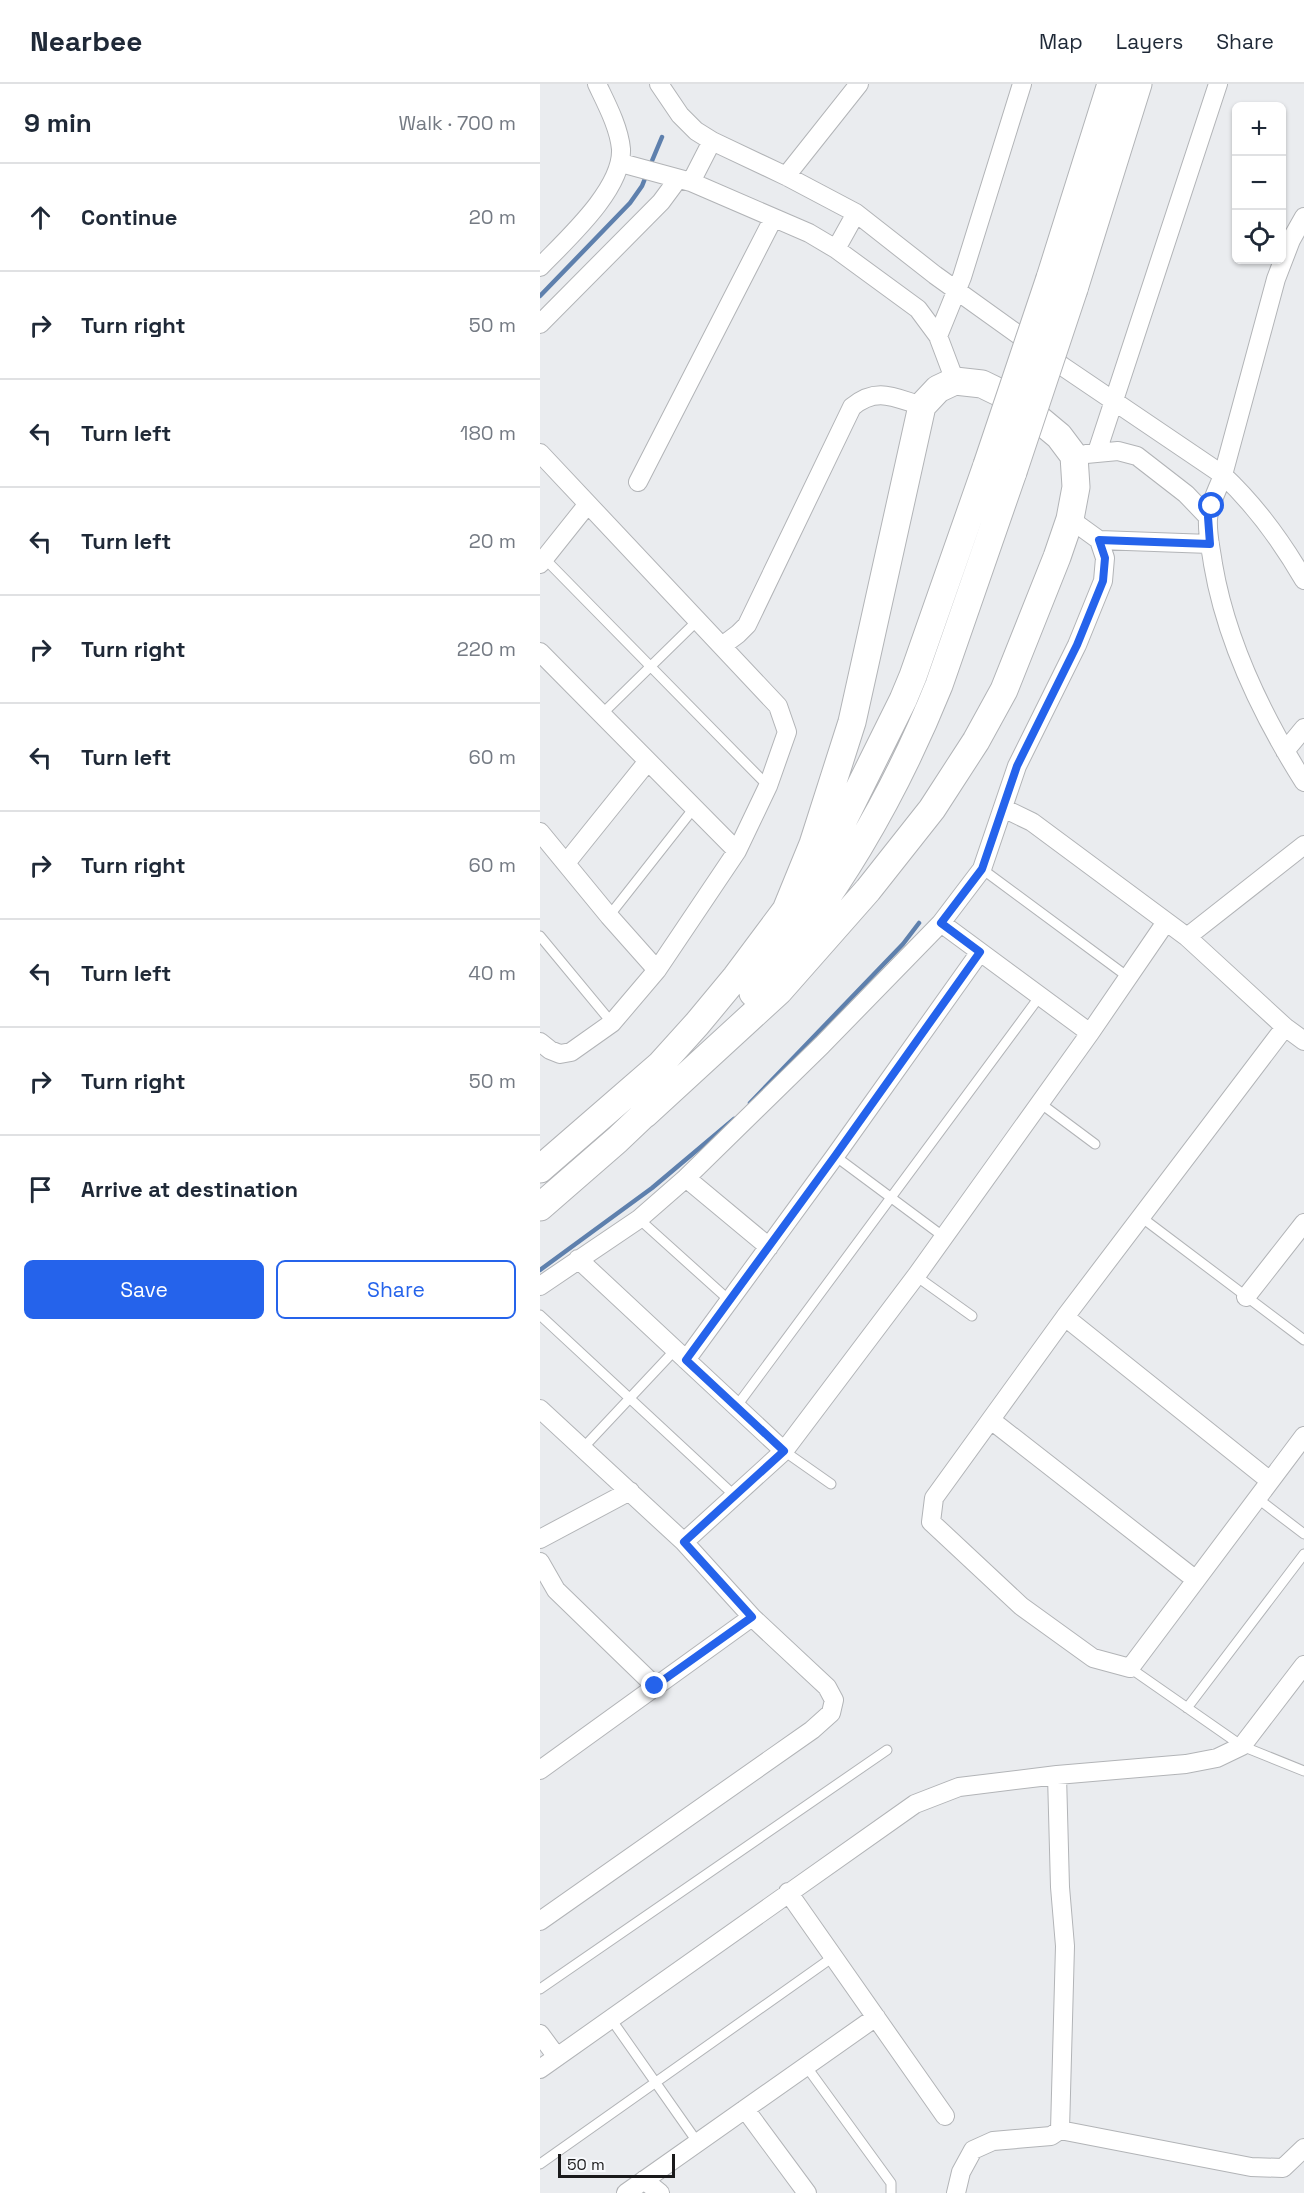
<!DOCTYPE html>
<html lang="en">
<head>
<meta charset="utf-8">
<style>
  body { margin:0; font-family:"Space Grotesk",sans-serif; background:#f6f6f7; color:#1f2937 }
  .controls { position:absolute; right:18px; top:18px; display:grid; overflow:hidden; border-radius:9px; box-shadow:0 2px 4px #0004 }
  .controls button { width:54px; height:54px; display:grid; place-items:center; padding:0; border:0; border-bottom:2px solid #e0e1e3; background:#fff; color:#1f2937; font:30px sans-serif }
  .scale { position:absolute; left:18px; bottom:15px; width:117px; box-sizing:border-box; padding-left:6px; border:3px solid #1a1a1b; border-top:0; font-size:16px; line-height:21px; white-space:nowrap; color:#1a1a1b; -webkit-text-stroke:4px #f7f9fc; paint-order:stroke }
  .stop { position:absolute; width:18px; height:18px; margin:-14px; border:4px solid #2563eb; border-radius:50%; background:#fff }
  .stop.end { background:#2563eb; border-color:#fff; box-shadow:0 2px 6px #0008 }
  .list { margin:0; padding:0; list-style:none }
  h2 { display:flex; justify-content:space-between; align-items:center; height:78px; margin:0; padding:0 24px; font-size:26px }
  h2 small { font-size:20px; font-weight:400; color:#747a83 }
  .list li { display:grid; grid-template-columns:39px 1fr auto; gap:18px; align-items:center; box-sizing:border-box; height:108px; padding:0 24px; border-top:2px solid #e0e1e3 }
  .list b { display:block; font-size:22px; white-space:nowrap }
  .list em { font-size:20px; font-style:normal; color:#747a83 }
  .actions { display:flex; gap:12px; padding:18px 24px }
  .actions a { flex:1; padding:14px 0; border:2px solid #2563eb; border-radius:9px; text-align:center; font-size:21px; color:#2563eb }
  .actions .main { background:#2563eb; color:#fff }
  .icon { flex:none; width:33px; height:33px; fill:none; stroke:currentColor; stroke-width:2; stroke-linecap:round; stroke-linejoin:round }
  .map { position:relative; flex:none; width:764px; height:2109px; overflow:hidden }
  header { display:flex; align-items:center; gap:36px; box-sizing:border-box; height:84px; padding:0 30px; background:#fff; border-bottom:2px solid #e0e1e3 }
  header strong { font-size:28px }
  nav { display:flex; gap:33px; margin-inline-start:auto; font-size:21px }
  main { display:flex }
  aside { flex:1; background:#fff }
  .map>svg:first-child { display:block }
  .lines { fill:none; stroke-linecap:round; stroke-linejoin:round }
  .stream { stroke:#5e80ad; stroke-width:4.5 }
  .service-casing { stroke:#b2b4b7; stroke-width:11 }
  .minor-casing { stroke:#b2b4b7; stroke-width:20 }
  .primary-casing { stroke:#b2b4b7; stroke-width:29 }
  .service { stroke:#fff; stroke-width:9 }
  .minor { stroke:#fff; stroke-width:18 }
  .primary { stroke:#fff; stroke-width:27 }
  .primary-bridge-casing { stroke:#b2b4b7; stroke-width:29; stroke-linecap:butt }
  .primary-bridge { stroke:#fff; stroke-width:27 }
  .route { stroke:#2563eb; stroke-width:8 }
</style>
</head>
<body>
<header>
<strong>Nearbee</strong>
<nav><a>Map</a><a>Layers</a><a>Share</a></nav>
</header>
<main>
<aside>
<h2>9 min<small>Walk · 700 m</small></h2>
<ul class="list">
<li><svg class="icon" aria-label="ahead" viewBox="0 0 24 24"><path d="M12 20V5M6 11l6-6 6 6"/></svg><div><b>Continue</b></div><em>20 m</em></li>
<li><svg class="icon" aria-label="right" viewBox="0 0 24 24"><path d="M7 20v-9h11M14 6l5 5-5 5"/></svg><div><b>Turn right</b></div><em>50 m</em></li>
<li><svg class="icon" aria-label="left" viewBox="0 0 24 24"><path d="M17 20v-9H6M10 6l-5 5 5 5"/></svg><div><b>Turn left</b></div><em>180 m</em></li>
<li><svg class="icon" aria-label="left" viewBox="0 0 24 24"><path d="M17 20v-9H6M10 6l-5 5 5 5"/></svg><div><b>Turn left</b></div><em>20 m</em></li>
<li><svg class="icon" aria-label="right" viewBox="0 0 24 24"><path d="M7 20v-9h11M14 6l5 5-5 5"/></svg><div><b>Turn right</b></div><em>220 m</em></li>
<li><svg class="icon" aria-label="left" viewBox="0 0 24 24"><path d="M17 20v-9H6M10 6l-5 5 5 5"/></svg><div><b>Turn left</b></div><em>60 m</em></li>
<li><svg class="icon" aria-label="right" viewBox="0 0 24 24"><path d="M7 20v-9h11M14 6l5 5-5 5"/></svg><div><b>Turn right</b></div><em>60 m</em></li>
<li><svg class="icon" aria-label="left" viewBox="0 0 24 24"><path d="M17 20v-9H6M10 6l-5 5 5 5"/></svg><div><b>Turn left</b></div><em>40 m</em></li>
<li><svg class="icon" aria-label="right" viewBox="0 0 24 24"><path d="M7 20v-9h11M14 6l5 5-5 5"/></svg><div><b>Turn right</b></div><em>50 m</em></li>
<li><svg class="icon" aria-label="arrive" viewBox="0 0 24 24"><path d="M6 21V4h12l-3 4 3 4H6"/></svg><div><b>Arrive at destination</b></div></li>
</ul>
<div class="actions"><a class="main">Save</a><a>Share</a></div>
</aside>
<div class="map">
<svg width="764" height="2109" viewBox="0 0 764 2109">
  <rect width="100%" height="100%" fill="#eaecef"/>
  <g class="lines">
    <!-- stream -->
    <path class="stream" d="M109,84L122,53
      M0,212L90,119L102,102L106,92
      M210,1019L363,860L379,839
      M0,1186L112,1104L194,1035"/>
    <defs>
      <path id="service" d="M4,474L228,702
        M62,630L157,537
        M442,785L588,893
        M69,832L154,724
        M0,852L72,939
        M500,1019L555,1060
        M295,1072L404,1153
        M601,1133L764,1256
        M99,1135L190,1217
        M376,1192L432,1232
        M0,1231L195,1412
        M196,1323L500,912
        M43,1364L135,1266
        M244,1367L291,1400
        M717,1414L764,1450
        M590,1584L702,1662L764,1687
        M647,1624L764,1470
        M0,1905L347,1666
        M71,1935L158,2059
        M266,1982L351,2099V2109
        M0,2080L293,1873"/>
      <path id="minor" d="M119,0L140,31L156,47L172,57L246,92L316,129L395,191L522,282L683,391L736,195L751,156L764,133
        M81,79L151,98L269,149L296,165L378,225L398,252L415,297
        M246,92L319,0
        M151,98L172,57
        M296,165L316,129
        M0,183C27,155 83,105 81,65C79,43 66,19 57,0
        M0,240L121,118L138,95
        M398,252L422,193L482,0
        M557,368L678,0
        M0,369L238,622L247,648L228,702L197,767L117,886L72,939L31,968L20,970L10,966L0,958
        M546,370L578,367L597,372L646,410L668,433
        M98,398L233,135
        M559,456L670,460
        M0,480L47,421
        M764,496C742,458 715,421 683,391C678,405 669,421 668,435C667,450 671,465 673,480C686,557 723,633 764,698
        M182,562L198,550L207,541L312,323C337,302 355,314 382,322
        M0,568L197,767
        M745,667L764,644
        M463,724L492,738L647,853L745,943L764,957
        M0,748L69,832L117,886
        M26,779L108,677
        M401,839L550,949
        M647,853L764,761
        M745,943L525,1233L394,1414L391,1438L481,1522L553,1574L590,1584L764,1352
        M146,1094L229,1163
        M38,1175L244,1367
        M0,1202L99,1135L146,1094L282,961L401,839L442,785L477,682L537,561L563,497L565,474L559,456L530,435
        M706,1213L764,1139
        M525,1233L730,1397
        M146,1276L295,1072L440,868
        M0,1325L144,1458L212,1533L287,1603L294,1616L291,1629L272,1646L0,1837
        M451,1336L656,1496
        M0,1455L90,1407
        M144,1458L244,1367L376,1192L550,949L626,838
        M0,1478L16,1506L115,1602
        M0,1686L212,1533
        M517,1691L520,1803L525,1862L520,2046
        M248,1808L405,2032
        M0,1950L17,1973
        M0,1985L375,1720L419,1703L517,1691L646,1680L677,1674L702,1662L764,1581
        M205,2025L267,2109
        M104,2096L120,2109
        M86,2109L336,1933
        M416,2109L421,2088L433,2066L453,2057L511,2052L520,2046L711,2083L743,2084L764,2064"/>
      <path id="primary" d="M510,194L571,0
        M534,205L598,0
        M213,909C294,815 353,715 399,601L473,388
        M105,1030L239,907L328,806L392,725L436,657L464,606L517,473L530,435L536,403L534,372L519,352L477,317L442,300L415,297L398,305L382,322L312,638L273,760L246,826
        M0,1085L120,981L157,940L196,893L246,826L292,759L363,616L373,592L447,381
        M0,1123L77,1056L117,1018"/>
    </defs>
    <!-- service casing -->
    <use href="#service" class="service-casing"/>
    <!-- minor casing -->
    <use href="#minor" class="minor-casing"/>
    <!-- primary casing -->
    <use href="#primary" class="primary-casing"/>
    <!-- service -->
    <use href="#service" class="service"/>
    <!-- minor -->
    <use href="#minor" class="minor"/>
    <!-- primary -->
    <use href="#primary" class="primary"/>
    <defs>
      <path id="primary-bridge" d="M447,381L510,194
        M473,388L534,205"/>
    </defs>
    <!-- primary-bridge casing -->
    <use href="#primary-bridge" class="primary-bridge-casing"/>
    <!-- primary-bridge -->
    <use href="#primary-bridge" class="primary-bridge"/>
  </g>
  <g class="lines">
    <!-- route -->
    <path class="route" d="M115,1602L212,1533L144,1458L244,1367L146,1276L295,1072L440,868L401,839L442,785L477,682L537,561L563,497L565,474L559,456L670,460L668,433L672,422"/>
  </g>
</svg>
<div class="controls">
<button>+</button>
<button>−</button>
<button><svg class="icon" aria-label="locate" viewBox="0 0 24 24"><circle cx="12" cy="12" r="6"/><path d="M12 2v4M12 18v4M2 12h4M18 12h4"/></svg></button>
</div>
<div class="scale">50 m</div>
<div class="stop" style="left:672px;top:422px"></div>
<div class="stop end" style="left:115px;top:1602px"></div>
</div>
</main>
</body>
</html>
